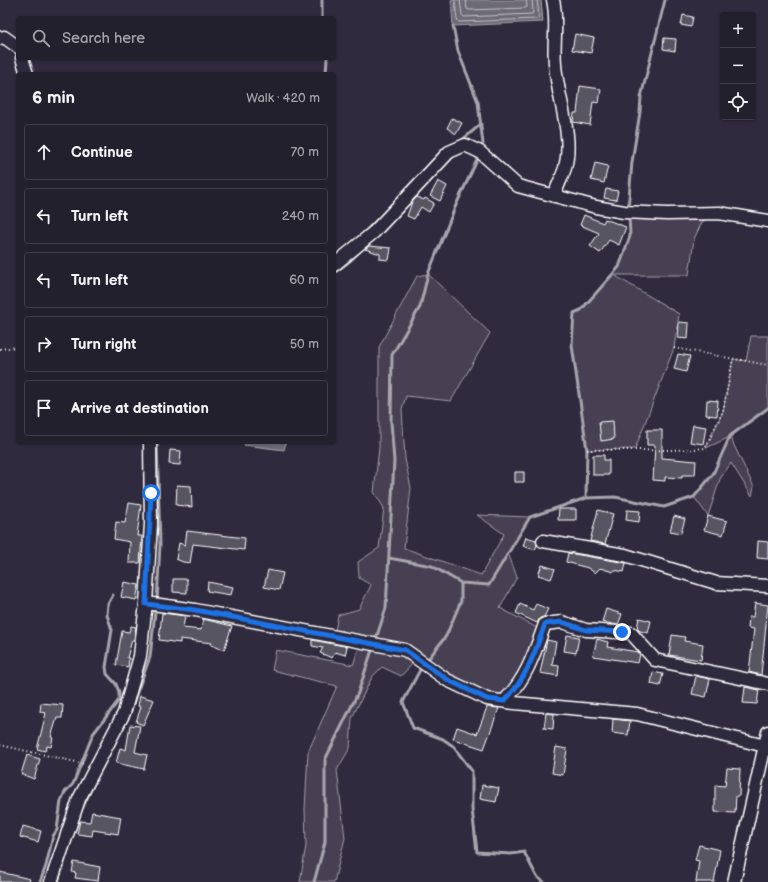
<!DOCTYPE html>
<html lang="en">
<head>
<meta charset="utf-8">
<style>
  body { margin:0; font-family:"Balsamiq Sans",sans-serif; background:#2b2836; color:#f1f3f6 }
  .controls { position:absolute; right:12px; top:12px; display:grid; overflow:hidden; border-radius:4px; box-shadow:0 1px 3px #0004 }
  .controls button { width:36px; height:36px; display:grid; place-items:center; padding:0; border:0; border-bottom:1px solid #403e4a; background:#23202e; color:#f1f3f6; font:20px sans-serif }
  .stop { position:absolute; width:12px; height:12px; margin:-9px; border:3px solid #1a73e8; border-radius:50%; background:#fff }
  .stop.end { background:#1a73e8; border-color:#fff; box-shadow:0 1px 4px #0008 }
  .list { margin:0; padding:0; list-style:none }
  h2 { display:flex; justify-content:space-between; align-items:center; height:52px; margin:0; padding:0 16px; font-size:17px }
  h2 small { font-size:13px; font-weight:400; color:#a3a3aa }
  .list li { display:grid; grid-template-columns:26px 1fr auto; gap:12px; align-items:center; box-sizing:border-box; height:56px; margin:0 8px 8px; padding:0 8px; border:1px solid #403e4a; border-radius:4px }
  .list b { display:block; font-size:15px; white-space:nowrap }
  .list em { font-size:13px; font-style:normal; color:#a3a3aa }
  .icon { flex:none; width:22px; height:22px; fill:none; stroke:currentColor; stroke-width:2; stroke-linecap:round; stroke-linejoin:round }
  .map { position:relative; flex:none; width:768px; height:882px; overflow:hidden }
  .search { position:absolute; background:#23202e; box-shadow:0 1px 3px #0004; left:16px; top:16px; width:320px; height:44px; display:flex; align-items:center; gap:10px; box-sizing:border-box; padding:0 14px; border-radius:4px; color:#a3a3aa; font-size:15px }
  .panel { position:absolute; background:#23202e; box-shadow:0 1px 3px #0004; left:16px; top:72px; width:320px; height:372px; border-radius:4px }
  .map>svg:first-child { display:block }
  .green { fill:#464152; stroke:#a2a0a8 }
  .water { fill:#6d6a77; stroke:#a7a6ad }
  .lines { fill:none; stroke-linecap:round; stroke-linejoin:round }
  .shore { stroke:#c5c3c9; stroke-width:1 }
  .stream { stroke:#a7a6ad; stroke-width:3 }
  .building { fill:#595564; stroke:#fff }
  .minor-casing { stroke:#fff; stroke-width:15 }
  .path { stroke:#fff; stroke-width:2; stroke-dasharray:1 3; stroke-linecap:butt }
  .minor { stroke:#2f2a3d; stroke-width:12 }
  .route { stroke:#1a73e8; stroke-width:5 }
</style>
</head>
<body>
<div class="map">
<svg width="768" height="882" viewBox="0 0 768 882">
  <rect width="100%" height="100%" fill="#2f2a3d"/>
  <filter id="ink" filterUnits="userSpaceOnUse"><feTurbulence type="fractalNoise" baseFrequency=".025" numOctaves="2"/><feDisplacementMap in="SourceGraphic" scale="8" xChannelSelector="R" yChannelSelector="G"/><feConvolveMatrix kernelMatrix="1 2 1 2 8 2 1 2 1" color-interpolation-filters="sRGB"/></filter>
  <g filter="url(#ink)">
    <!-- green -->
    <path class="green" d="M719,213L702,222L694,239L689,275H614L679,314L674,348L635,449L587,450L572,345L574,313L581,310L619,267L630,236L629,215Z
      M428,274L490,333L451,401L406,396L402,409L405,459L411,488L404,548L481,575L504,534L477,515L530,517L508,553L517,577L500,608L543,631L504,701L417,659L401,676L382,667L372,677L352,718L350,748L337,770L345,838L334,882H300L306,845L305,809L308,752L337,686L272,670L276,650L353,665L361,642L334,636L338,615L359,609L371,585L359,578L358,562L379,548L384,508L374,492L379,448V347L417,276Z
      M751,336H768V408L730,437L754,487L752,496L731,463L720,479L708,516L694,497L713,474L730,437L706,448L723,411L733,359L746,361Z"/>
    <!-- water -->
    <path class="water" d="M451,0H541L543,22L453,26Z
      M245,442H286L284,450L244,445Z"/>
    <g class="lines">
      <!-- shore -->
      <path class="shore" d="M455,0L457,20L459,22L537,19L539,17L537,0
        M460,0L462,15L464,17L532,14L533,12L532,0
        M466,0L467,9L469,10L525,8L527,7L526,0"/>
      <!-- stream -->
      <path class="stream" d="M322,0V18
        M453,26L458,51L478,102L483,144
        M326,74L327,58
        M461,141L481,124
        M628,210L632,162L640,112L641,97L665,0
        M357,239L378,219
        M334,273L351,260L362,249
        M586,498L587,450L572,345L574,313L581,310L619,267L630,236L629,215
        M389,558L432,566L461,583V601L446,636L426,662
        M461,583L489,585L530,517L586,498L615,497L664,507L694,497L713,474L730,436L768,408
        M157,601L160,544L157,442
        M375,642L386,608L394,461L391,422L392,355L420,307L428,274L456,205L478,158L474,155
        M422,666L403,702L413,728L443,739L453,746L472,771V809L477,852L511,854L524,852L537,877L544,882
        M129,714L150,657L155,612
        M99,773L127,719
        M80,813L94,783
        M40,882L46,866L53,836L57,830L61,801L65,792L73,784L93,734L119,700V692L116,684L107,674L106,667L112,630L107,615L108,604L113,595
        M58,882L69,846
        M314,882L325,842V760L358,693L373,647"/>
    </g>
    <!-- building -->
    <path class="building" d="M683,15L693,17L691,27L681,25Z
      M575,34L594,38L591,53L572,50Z
      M664,38L676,39L675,51L663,49Z
      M580,86L601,89L599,103L593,102L590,125L573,122L574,113H577Z
      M452,118L462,123L456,134L447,128Z
      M595,163L608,166L604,183L591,180Z
      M438,181L447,186L440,201L430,196Z
      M606,189L618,191L616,200L604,198Z
      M417,197L424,200L425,198L434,203L429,212L421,207L414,219L407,216L412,202Z
      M584,215L603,223L605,219L626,227L619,245L609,240L600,253L590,246L599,233L580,225Z
      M369,246L391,248L389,260L380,259V254L365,249Z
      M679,322L689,323L688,339L678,338Z
      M678,354L690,356L686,372L674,369Z
      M707,400L718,401L717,416L706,415Z
      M613,421L614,439L601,441L599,422Z
      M693,425L706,427L703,444L690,442Z
      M647,430H662V458L696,461L695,475H682V478L665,477V481L653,480L655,445H647Z
      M170,450L181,451L180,465L169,464Z
      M593,455H604V460H609V475H593Z
      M515,472H524V482H515Z
      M177,485L191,486L192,507L176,505Z
      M129,503L141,505L137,536H142L140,563H129L130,542L114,539L116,522L125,523Z
      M559,509H576V520H558Z
      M598,510L613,514L605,544L590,541Z
      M627,510L640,511L639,522L626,520Z
      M674,516L685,519L681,533L670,531Z
      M708,516L727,521L723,535L704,530Z
      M187,531L245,538L244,550L193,544L190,563L183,562L176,559L179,543L185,545Z
      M526,537L536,540L537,545L535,550L523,546Z
      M758,541L768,542V559L757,558Z
      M568,553L626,563L624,572L614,570L613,572L600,568L595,573L588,568L566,562Z
      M542,565L555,569L551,579L538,575Z
      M268,570L283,573L279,590L264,587Z
      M173,579H187V593L173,592Z
      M124,582L139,585L136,600L121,597Z
      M208,582L233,587L231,595L207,591Z
      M755,603L768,605L761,675L749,672L754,629L748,628L749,617H753Z
      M520,604L533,610L536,604L548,609L544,617L540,618L537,623L516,613Z
      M606,609L622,614L618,625L602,622Z
      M162,613L185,616L183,628L201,630L203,619L232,626L224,650L211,645L212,643L180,639V643L159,640Z
      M639,618L651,621L648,633L640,631L637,628Z
      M131,626L136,627L134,640H132L127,658H129L128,667L116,665L122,631L129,632Z
      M567,635L579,637L576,653L564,651Z
      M672,635L685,637L684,641L703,644L701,660L669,655Z
      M597,639L608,642L607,647L638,652L640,654L638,663L593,656Z
      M312,640L344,646L347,647L345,655L335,652L332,658L320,653L323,648L312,646Z
      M547,640L556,642L552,665L559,666L558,676L540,673Z
      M653,672L663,674L660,686L651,684Z
      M696,676L710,679L706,697L692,694Z
      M745,687L759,690L757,704L743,703Z
      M140,696L154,700L143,725L136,722L141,707L138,706Z
      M41,703L63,705L62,718H57L51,737H53L51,747L47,746L45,751L37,749L46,713L40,712Z
      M487,707L499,708L484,749L453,739L457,727L477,734Z
      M546,713L554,714L553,729L544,728Z
      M613,719L630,721L628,735L612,733Z
      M130,725L140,726L135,752L147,755L144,769L116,763L120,748L126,750Z
      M556,747L567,749L563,775L552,773Z
      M27,755L40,759L34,779L21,774Z
      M727,768L740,769L739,796H736L735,813L715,812V785L725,786Z
      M482,785L499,788L496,802L480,799Z
      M92,812L121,817L118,834L93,830L92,836L77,834L80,821L90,822Z
      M23,826L41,831L38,842L20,837Z
      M699,845L720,850L714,882H696L699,861L695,860Z
      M74,862L100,867L98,881L75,878L76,873L72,872Z
      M0,872L30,879L29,882H0Z"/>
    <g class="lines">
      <defs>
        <path id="minor" d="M553,0C558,21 553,43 555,64C557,97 574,135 565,168C562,177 557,187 554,196
          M0,38L4,37L18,47
          M22,58L27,74
          M334,265L374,232L449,152L465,145L480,152L518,186L596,207L624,212L667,214L719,213L768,221
          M543,541L625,555L716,583L768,586
          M146,603L195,610L405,650L447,680L487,699L514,703L637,714L765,746
          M504,701C526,680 535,652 545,624L562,622L586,630L631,633L655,660L768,684
          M51,882L79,799L124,713L140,656L146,603L151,524L150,442
          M734,882L768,732"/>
      </defs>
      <!-- minor casing -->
      <use href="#minor" class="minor-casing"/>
      <!-- path -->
      <path class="path" d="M674,348L768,365
        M0,349L18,347
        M587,450C626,449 666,452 705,448L723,411L733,359
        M0,745L85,764"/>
      <!-- minor -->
      <use href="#minor" class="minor"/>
    </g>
  </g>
  <g class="lines" filter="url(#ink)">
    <!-- route -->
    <path class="route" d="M151,493L146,604L195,610L405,650L448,680L487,699L504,701C526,680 535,652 545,624L562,622L586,630L622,632"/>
  </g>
</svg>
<div class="controls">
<button>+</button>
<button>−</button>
<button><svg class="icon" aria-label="locate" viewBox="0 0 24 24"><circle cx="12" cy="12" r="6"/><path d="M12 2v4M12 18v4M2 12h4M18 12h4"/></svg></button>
</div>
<div class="stop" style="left:151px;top:493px"></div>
<div class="stop end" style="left:622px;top:632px"></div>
<div class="search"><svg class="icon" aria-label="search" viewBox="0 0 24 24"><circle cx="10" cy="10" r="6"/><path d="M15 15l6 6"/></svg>Search here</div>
<section class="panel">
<h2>6 min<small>Walk · 420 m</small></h2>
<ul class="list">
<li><svg class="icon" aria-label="ahead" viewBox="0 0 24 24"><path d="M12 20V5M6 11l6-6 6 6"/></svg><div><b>Continue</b></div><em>70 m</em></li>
<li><svg class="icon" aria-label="left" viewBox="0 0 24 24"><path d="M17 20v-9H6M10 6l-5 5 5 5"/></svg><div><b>Turn left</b></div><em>240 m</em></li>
<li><svg class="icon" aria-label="left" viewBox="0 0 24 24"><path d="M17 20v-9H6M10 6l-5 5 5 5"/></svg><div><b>Turn left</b></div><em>60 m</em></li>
<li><svg class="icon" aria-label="right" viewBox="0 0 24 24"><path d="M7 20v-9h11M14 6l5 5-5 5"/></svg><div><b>Turn right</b></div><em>50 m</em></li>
<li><svg class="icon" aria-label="arrive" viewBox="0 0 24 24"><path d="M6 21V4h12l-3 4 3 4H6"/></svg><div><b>Arrive at destination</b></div></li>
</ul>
</section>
</div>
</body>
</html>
